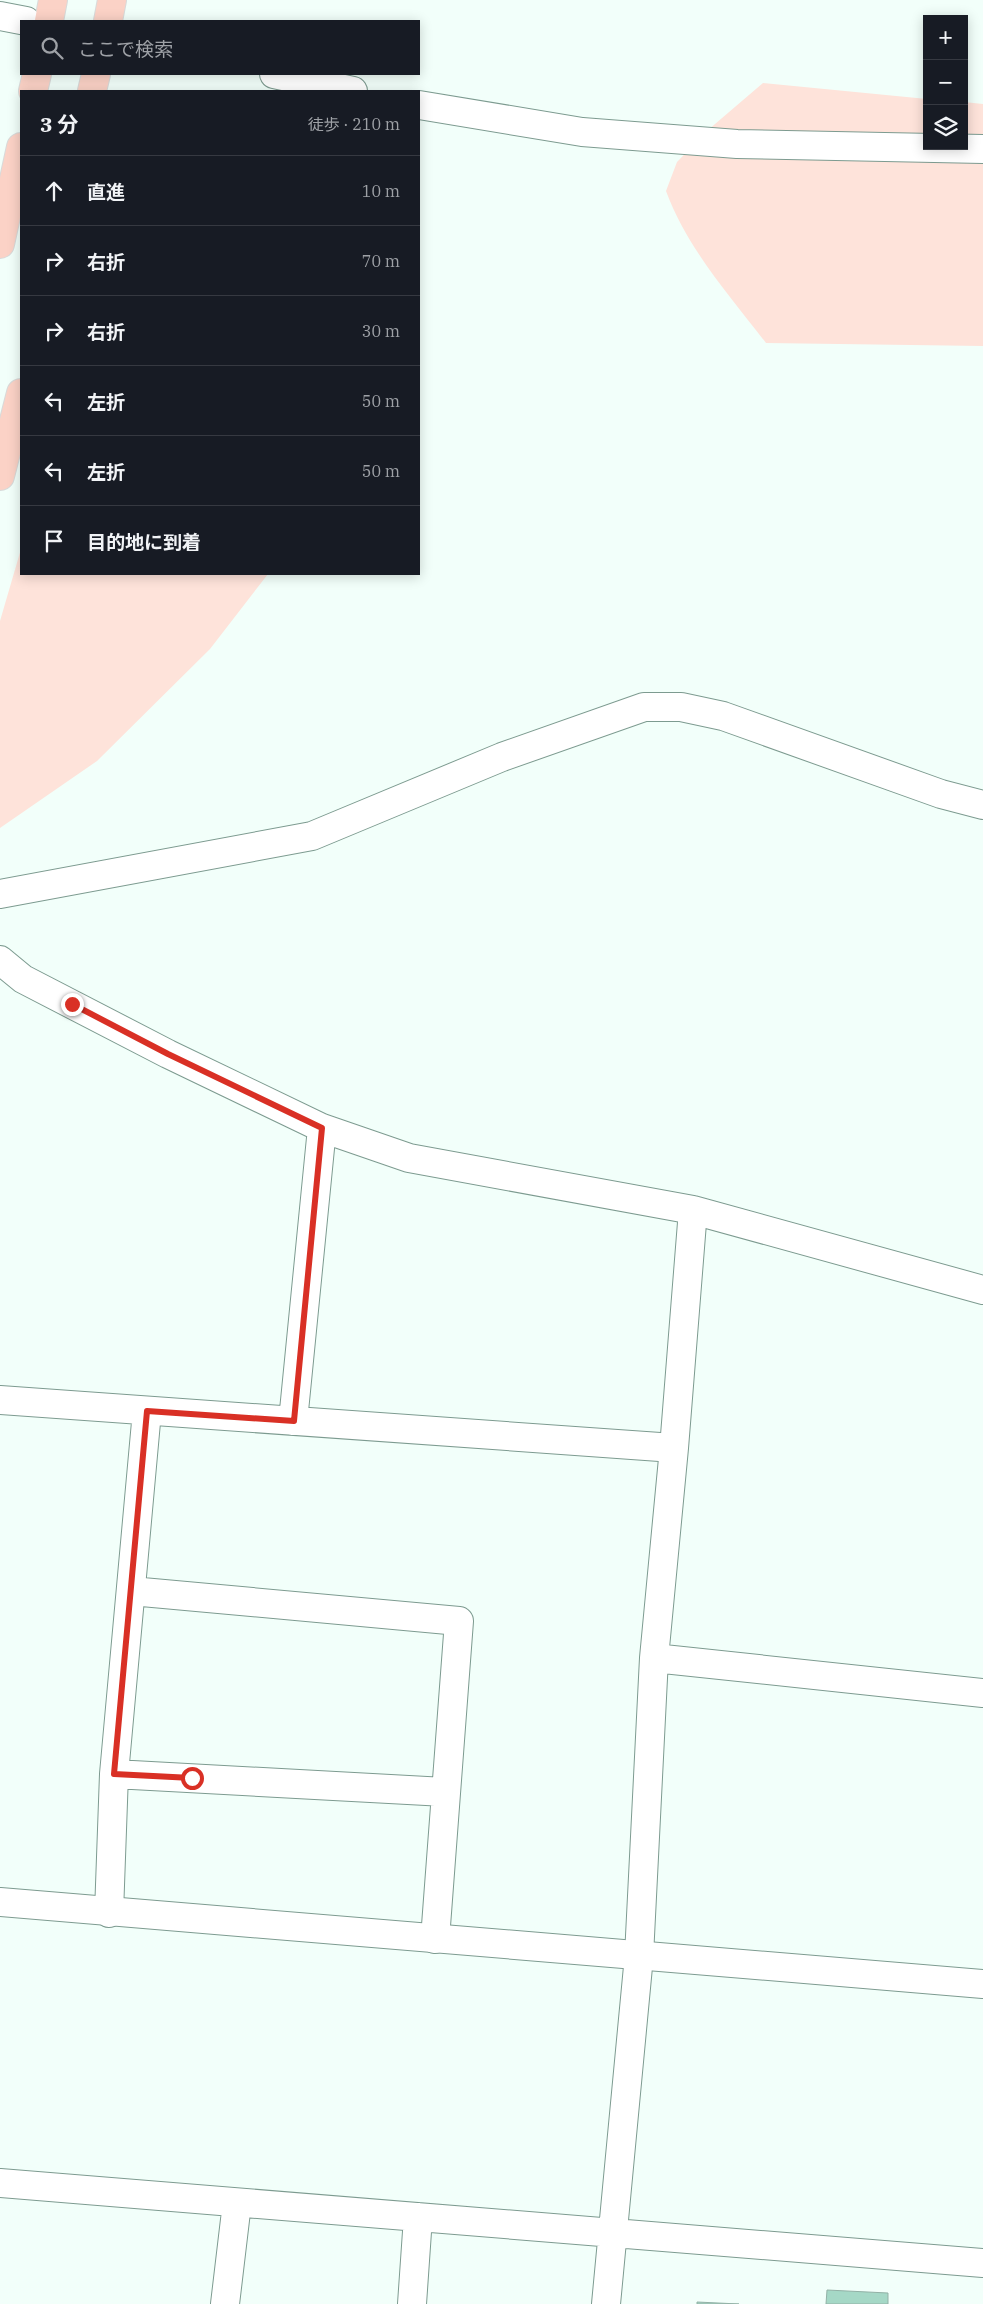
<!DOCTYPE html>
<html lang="ja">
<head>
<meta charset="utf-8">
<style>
  body { margin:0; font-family:"IBM Plex Serif","Noto Sans JP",serif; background:#20242c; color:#f1f3f6 }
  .controls { position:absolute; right:15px; top:15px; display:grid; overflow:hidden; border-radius:0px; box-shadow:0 2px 12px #0003 }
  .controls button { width:45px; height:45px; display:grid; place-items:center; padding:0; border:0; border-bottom:1px solid #363941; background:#171b24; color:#f1f3f6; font:25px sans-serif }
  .stop { position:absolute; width:15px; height:15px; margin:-11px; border:4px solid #d93025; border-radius:50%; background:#fff }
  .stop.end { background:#d93025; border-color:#fff; box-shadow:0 1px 5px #0008 }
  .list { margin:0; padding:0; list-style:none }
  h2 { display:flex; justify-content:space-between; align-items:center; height:65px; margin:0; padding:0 20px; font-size:21px }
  h2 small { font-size:16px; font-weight:400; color:#9ea1a6 }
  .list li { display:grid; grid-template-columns:32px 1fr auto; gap:15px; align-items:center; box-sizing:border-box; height:70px; padding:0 20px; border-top:1px solid #363941 }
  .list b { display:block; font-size:19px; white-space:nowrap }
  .list em { font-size:16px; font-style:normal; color:#9ea1a6 }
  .icon { flex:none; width:28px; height:28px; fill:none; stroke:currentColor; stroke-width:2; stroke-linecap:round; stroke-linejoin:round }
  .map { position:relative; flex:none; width:983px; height:2304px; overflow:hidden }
  .search { position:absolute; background:#171b24; box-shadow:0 2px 12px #0003; left:20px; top:20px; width:400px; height:55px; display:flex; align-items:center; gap:12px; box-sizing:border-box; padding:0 18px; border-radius:0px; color:#9ea1a6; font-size:19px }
  .panel { position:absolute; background:#171b24; box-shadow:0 2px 12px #0003; left:20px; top:90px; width:400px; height:485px; border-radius:0px }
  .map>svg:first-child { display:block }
  .green { fill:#fee3da }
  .building { fill:#a5d8c6; stroke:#92b1a6 }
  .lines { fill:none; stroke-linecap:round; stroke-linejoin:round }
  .minor-casing { stroke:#7d9b90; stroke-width:30 }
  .tertiary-casing { stroke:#7d9b90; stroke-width:30 }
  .trunk-casing { stroke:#d8dad9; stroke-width:30 }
  .minor { stroke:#fff; stroke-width:28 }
  .tertiary { stroke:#fff; stroke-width:28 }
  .trunk { stroke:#fbd2c6; stroke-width:28 }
  .route { stroke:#d93025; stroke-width:6 }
</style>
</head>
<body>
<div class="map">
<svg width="983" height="2304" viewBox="0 0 983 2304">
  <rect width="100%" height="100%" fill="#f2fffa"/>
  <!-- green -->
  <path class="green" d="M763,83L927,99V146H964V102L983,104V346L766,343C729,295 687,248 666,191L677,162L708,130Z
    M21,549V574H268L210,649L97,761L0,828V621Z"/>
  <!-- building -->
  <path class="building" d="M827,2290L888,2293V2304H826Z
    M697,2302L739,2304H697Z"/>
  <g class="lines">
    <defs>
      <path id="minor" d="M0,894L312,836L502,757L644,707H681L723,716L941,794L983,805
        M0,960L23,979L168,1054L322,1128L409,1158L693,1210L983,1290
        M0,1400L674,1448
        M293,1421L322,1128
        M131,1591L459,1621L435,1939
        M654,1658L983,1693
        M114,1774L445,1792
        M109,1913L114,1774L147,1411
        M0,2183L983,2263
        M225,2304L237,2203
        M412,2304L418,2217
        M606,2304L639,1956L654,1658L674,1448L693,1210"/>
      <path id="tertiary" d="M0,16L26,21
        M274,74L353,91
        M419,105L582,132L737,144L983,149
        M0,1902L983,1984"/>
      <path id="trunk" d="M49,21L53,0
        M108,21L112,0
        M33,91L37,74
        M92,91L96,74
        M0,244L21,147
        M0,476L21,393"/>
    </defs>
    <!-- minor casing -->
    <use href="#minor" class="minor-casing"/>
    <!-- tertiary casing -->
    <use href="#tertiary" class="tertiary-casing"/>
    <!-- trunk casing -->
    <use href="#trunk" class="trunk-casing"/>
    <!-- minor -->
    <use href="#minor" class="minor"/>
    <!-- tertiary -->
    <use href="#tertiary" class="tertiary"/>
    <!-- trunk -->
    <use href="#trunk" class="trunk"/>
  </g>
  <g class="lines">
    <!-- route -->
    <path class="route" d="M72,1004L168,1054L322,1128L294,1421L147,1411L114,1774L192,1778"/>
  </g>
</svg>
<div class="controls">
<button>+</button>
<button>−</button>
<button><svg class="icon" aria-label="layers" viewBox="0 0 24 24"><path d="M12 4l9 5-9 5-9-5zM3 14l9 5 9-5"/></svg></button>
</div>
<div class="stop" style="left:192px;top:1778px"></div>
<div class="stop end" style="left:72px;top:1004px"></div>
<div class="search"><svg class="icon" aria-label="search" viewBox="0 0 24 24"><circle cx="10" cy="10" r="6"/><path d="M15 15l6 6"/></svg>ここで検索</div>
<section class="panel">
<h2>3 分<small>徒歩 · 210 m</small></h2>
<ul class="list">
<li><svg class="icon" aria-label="ahead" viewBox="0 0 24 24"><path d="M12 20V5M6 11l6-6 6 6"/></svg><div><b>直進</b></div><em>10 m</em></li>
<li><svg class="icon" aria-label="right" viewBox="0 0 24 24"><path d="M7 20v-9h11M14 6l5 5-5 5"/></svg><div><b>右折</b></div><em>70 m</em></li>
<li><svg class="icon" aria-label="right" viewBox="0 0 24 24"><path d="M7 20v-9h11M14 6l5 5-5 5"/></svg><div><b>右折</b></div><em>30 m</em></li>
<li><svg class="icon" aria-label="left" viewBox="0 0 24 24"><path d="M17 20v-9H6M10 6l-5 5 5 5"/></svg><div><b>左折</b></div><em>50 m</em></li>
<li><svg class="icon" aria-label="left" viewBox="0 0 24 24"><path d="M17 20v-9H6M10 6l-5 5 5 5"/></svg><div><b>左折</b></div><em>50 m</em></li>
<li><svg class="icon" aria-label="arrive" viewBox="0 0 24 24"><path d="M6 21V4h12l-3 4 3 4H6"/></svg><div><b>目的地に到着</b></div></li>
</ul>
</section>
</div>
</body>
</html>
